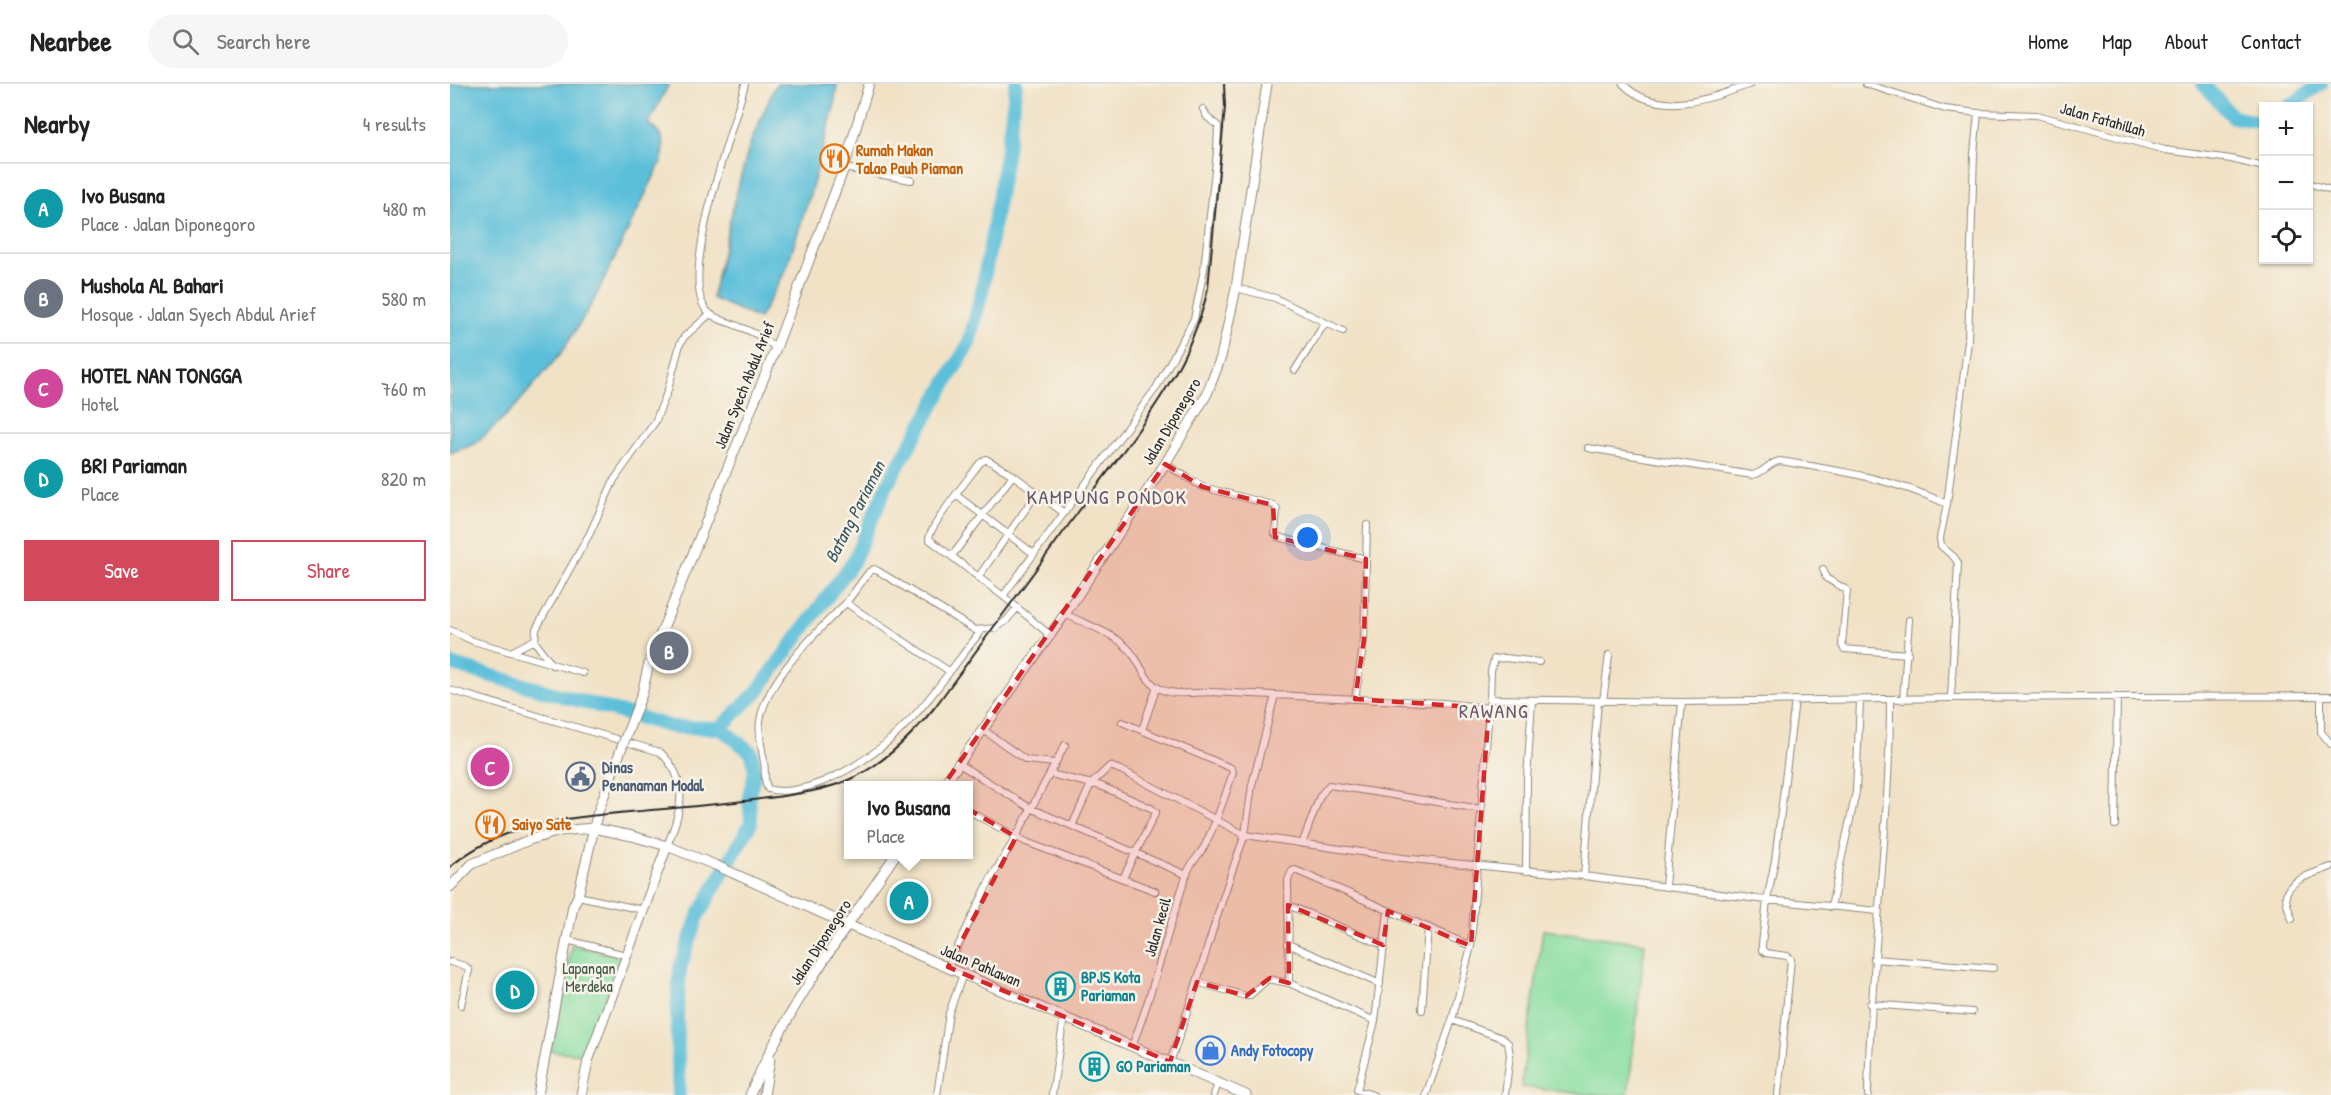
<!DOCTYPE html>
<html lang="en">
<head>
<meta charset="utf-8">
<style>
  body { margin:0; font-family:"Patrick Hand",sans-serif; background:#f6f6f6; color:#222 }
  .controls { position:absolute; right:18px; top:18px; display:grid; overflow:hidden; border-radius:0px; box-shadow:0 2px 4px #0004 }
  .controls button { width:54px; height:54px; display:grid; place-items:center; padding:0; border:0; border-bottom:2px solid #e0e0e0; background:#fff; color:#222; font:30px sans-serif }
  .you { position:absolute; left:858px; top:454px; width:21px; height:21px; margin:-15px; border:4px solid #fff; border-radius:50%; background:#1a73e8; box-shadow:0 0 0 9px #1a73e833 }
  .badge { display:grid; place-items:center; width:39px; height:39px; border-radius:50%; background:#d1495b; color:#fff; font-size:20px; font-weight:700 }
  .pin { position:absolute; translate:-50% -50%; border:3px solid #fff; box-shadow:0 2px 6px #0006 }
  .popup { position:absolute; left:394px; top:697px; width:129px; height:78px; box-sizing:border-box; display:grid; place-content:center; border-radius:0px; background:#fff; filter:drop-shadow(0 2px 4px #0005); font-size:20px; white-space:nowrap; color:#767676 }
  .popup b { font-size:22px; color:#222 }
  .popup::after { content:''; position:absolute; left:50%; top:100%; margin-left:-12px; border:12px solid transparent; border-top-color:#fff }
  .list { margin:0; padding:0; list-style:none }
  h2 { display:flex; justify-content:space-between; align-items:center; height:78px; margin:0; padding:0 24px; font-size:26px }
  h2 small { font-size:20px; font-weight:400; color:#767676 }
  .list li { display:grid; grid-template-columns:39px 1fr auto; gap:18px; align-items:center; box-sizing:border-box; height:90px; padding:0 24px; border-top:2px solid #e0e0e0 }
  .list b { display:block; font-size:22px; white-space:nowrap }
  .list p { margin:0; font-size:20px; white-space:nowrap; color:#767676 }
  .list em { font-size:20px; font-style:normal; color:#767676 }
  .actions { display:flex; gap:12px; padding:18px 24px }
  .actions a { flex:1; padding:14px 0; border:2px solid #d1495b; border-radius:0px; text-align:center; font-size:21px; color:#d1495b }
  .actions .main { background:#d1495b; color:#fff }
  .icon { flex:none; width:33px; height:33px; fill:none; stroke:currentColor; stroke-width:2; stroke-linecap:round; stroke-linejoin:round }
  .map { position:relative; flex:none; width:1881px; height:1011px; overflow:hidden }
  header { display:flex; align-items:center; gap:36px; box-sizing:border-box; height:84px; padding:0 30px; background:#fff; border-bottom:2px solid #e0e0e0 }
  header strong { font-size:28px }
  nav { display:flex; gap:33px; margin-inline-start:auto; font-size:21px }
  .search { width:420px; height:54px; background:#f6f6f6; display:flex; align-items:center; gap:15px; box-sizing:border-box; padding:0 21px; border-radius:33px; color:#767676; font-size:22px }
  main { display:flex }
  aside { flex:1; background:#fff }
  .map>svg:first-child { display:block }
  .green { fill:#89dea1; stroke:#5a8466; stroke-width:1.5 }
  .water { fill:#5cbfda; stroke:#447582; stroke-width:1.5 }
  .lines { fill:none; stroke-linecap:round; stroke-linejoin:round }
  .river { stroke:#5cbfda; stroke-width:14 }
  .street-casing { stroke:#8e8678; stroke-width:8 }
  .secondary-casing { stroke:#8e8678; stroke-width:11 }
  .primary-casing { stroke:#8e8678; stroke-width:11 }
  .street { stroke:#fff; stroke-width:6 }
  .secondary { stroke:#fff; stroke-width:9 }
  .primary { stroke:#fff; stroke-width:9 }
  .rail { stroke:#2b2b2b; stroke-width:2 }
  .secondary-bridge-casing { stroke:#8e8678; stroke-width:11; stroke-linecap:butt }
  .secondary-bridge { stroke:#fff; stroke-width:9 }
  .marked { fill:#d62828; fill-opacity:0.2; stroke:#d62828; stroke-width:4.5; stroke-dasharray:12 8; stroke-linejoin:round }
  .labels { text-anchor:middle; stroke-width:5; stroke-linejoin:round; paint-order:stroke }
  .street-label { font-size:16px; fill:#2b2b2b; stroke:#f7f3e8 }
  .food-label { font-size:16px; font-weight:bold; fill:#c56008; stroke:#f7f3e8; text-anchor:start }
  .service-label { font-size:16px; font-weight:bold; fill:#4e5e75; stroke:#f7f3e8; text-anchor:start }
  .park-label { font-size:16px; fill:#425848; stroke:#f7f3e8 }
  .culture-label { font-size:16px; font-weight:bold; fill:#0d838f; stroke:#f7f3e8; text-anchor:start }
  .shop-label { font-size:16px; font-weight:bold; fill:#366cbe; stroke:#f7f3e8; text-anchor:start }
  .water-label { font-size:18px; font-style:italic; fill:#3a5760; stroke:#f7f3e8 }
  .quarter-label { font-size:20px; letter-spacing:1.5px; fill:#69586b; stroke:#f7f3e8 }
</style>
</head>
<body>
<header>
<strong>Nearbee</strong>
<div class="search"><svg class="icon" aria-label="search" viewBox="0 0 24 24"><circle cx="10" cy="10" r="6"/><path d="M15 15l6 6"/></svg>Search here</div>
<nav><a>Home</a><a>Map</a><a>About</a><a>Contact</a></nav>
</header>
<main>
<aside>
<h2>Nearby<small>4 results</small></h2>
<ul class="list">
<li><span class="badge" style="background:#0f9aa8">A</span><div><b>Ivo Busana</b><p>Place · Jalan Diponegoro</p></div><em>480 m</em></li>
<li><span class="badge" style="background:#6b7280">B</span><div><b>Mushola AL Bahari</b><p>Mosque · Jalan Syech Abdul Arief</p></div><em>580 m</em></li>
<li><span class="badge" style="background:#d1479c">C</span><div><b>HOTEL NAN TONGGA</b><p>Hotel</p></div><em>760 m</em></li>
<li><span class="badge" style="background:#0f9aa8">D</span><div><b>BRI Pariaman</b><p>Place</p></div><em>820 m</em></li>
</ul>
<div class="actions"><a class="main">Save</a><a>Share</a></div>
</aside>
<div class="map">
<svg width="1881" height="1011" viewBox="0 0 1881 1011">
  <rect width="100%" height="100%" fill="#f7f3e8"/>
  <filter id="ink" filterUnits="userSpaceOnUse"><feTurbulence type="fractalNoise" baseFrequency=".0167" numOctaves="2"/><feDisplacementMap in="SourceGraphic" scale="12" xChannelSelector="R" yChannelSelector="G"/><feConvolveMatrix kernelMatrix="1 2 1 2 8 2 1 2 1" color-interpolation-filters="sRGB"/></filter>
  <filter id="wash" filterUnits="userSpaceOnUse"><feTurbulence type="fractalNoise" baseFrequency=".008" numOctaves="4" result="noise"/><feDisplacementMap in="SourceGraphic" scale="24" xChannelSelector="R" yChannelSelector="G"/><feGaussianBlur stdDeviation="1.35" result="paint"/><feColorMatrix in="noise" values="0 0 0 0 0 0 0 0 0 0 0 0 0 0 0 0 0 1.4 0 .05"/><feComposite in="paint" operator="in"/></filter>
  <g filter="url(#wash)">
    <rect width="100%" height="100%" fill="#f1e2c6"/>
    <!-- green -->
    <path class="green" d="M1093,846L1195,859L1178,1011H1144L1071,1003Z
      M122,861L172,873L133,970L101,967Z"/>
    <!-- water -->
    <path class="water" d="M0,0H219L198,40C213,48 217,62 211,78L143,218L112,268L64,324L25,360L0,369Z
      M326,0H387L384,23L361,107L336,186L309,235L262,214L287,107L300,60Z"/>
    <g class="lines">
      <!-- river -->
      <path class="river" d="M1753,0L1783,33L1814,39
        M1839,22L1871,0
        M0,580L222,643L270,644L306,609L403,478L437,401L519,259L532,207L557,66L566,0
        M229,1011L227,931L230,884L248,832L301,739L299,712L305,688L302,669L270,644"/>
    </g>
  </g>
  <g filter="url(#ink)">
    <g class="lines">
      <defs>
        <path id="street" d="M295,0C284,43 227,194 257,227C265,236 280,238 290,243C304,248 315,255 326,264
          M1173,0C1208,35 1262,14 1301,0
          M1416,0L1495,25L1528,29L1587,31L1715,66L1781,75L1814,83
          M394,84L461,96
          M1858,99L1881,106
          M786,204L825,214L893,247
          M845,286L875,239
          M1138,364L1302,391C1313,390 1319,378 1330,377C1387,386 1444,395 1497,420
          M715,380L753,403L823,421L827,425L825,449L828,453L916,475
          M506,411L584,470
          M502,472L563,391
          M1373,485L1376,494L1397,506L1392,561L1394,565L1458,570
          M529,492L587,409
          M553,512L479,455C478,444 521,391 530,379L536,375L563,391L614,429
          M396,519C367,547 316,596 310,637C308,651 312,665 314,678C316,688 313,697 318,705C334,710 357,704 372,698C450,666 481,610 531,547
          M615,530C633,539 656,546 672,559C682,567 688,578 694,589C709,615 733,609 760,608L993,619L1039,624L1040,615L1232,618L1501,614L1508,479L1504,473L1491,462L1490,454L1497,420L1518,257L1524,70L1528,29
          M0,546L23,557L133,589
          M600,551L553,512L706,304L744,235L754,185L767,68L768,42L757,33L753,25
          M61,568L84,556
          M102,581L85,558L86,545L140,449L164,396L205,338L218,306L230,260L234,253L260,230
          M499,587L396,519L419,488L424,485L428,487L525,546L546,544L556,537L566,525
          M0,606L210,668C241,697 231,727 217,762
          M1871,613V648L1881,660
          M1501,614L1881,612
          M905,615L914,556L917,441
          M1040,615L1041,587L1044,575L1055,574L1089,578
          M1453,616L1459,536
          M1153,617L1159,571
          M672,638L781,684L783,688C775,713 767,737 755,761C750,771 742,777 738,787C717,845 705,905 682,962
          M532,645L576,676L605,679
          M692,646L706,605
          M509,680L580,724L737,791
          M600,690L651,702L701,724L706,728L673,794
          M519,727L576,758L705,807
          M1665,741L1667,613
          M622,742L641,700L660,682L673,687L795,751L802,701L825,611
          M852,760L870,712L879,701L1031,725
          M1076,787L1077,695L1082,616
          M1134,792L1148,617
          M1215,802L1232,618
          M128,812L193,826
          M838,821L933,861
          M1381,823L1406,708L1410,617
          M938,827L925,937L839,899L838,796L842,787L845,786L1021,862
          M1842,835C1840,828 1835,818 1836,811C1839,795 1868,788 1881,783
          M117,856L176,871
          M838,860L930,900
          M1424,875L1543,884
          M0,878L15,882L19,886L11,921
          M498,883L541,794L566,753L615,661
          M747,898L796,912H799L818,895L839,899
          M1420,920L1522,928
          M972,926L978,843
          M1002,936L1052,954L1058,959L1060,971L1055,1011
          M720,978C748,903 766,826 795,751L952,774L1134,792L1308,815L1428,827
          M487,1011L499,929L513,890
          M602,1011L614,933
          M764,1011L768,999
          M923,1011L907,1006L925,937
          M976,1011L1002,936L1021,862L1039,624
          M1328,1011L1341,875L1337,872L1316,869L1312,866V860L1317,816L1325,776L1345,616
          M1418,1011C1420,879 1440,749 1440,617"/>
        <path id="secondary" d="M192,610L199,579L326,264L394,84L419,0
          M0,803L22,780L79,756L110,747L143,744L182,752L217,762L265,781L398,841L796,1011
          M88,1011L123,822L128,812L147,731L161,692
          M131,1011L138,977L217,762"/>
        <path id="primary" d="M493,702L615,530L715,380L757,310L771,273L786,204L817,0
          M300,1011C336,924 394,847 446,770
          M314,1011L320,975"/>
      </defs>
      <!-- street casing -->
      <use href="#street" class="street-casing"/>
      <!-- secondary casing -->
      <use href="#secondary" class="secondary-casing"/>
      <!-- primary casing -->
      <use href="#primary" class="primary-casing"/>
      <!-- street -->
      <use href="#street" class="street"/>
      <!-- secondary -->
      <use href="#secondary" class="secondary"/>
      <!-- primary -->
      <use href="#primary" class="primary"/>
      <!-- rail -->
      <path class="rail" d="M0,783C51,739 116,734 179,728C223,724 267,721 310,715C343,711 377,707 407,692C438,676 463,650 485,623C534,556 584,488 634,420C682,354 741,286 758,204L775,23L774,0"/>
      <defs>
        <path id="secondary-bridge" d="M161,692L192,610"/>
      </defs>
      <!-- secondary-bridge casing -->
      <use href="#secondary-bridge" class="secondary-bridge-casing"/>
      <!-- secondary-bridge -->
      <use href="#secondary-bridge" class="secondary-bridge"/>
    </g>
  </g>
  <!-- marked area -->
  <path class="marked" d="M715,380L753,403L823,421L825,453L916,475L914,556L905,615L1039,624L1021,862L938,827L933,861L838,821L839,899L820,894L796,912L747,898L720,978L498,883L566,753L489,708Z"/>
  <!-- icons -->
  <defs>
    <symbol id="restaurant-ring" viewBox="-11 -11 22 22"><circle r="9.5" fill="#f7f3e8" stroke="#e8710a" stroke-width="1.5"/><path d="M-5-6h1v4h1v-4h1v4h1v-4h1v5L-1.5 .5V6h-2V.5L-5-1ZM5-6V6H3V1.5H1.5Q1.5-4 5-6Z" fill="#e8710a"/></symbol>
    <symbol id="civic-ring" viewBox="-11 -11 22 22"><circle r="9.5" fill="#f7f3e8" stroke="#5c6f8a" stroke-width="1.5"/><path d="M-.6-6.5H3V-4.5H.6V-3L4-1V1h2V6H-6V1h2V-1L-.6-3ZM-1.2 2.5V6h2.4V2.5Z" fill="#5c6f8a"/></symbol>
    <symbol id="building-ring" viewBox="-11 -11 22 22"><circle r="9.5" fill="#f7f3e8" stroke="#0f9aa8" stroke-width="1.5"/><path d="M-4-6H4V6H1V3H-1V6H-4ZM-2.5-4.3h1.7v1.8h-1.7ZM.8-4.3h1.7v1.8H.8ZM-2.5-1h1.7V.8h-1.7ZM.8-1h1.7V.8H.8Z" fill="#0f9aa8"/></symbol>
    <symbol id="shop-ring" viewBox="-11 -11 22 22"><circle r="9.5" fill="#f7f3e8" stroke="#3f7fe0" stroke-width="1.5"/><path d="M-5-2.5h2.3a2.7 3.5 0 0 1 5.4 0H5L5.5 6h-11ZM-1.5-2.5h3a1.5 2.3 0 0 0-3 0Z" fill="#3f7fe0"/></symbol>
  </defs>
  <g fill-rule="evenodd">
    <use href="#restaurant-ring" x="368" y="58" width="33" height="33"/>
    <use href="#civic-ring" x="114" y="676" width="33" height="33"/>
    <use href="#restaurant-ring" x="24" y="724" width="33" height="33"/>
    <use href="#building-ring" x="594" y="886" width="33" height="33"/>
    <use href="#shop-ring" x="744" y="950" width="33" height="33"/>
    <use href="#building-ring" x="628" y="966" width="33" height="33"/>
  </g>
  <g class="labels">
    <!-- street labels -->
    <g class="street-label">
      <text transform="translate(1653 35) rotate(16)" y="6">Jalan Fatahillah</text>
      <text transform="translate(294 301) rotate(-68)" y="6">Jalan Syech Abdul Arief</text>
      <text transform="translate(721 337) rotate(-59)" y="6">Jalan Diponegoro</text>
      <text transform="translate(707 843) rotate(-74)" y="6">Jalan kecil</text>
      <text transform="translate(370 858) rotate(-57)" y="6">Jalan Diponegoro</text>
      <text transform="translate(531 881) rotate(23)" y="6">Jalan Pahlawan</text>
    </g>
    <!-- food labels -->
    <g class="food-label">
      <text x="406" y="72">Rumah Makan<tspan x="406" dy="18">Talao Pauh Piaman</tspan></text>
      <text x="62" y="746">Saiyo Sate</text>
    </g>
    <!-- service labels -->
    <g class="service-label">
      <text x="152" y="689">Dinas<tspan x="152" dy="18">Penanaman Modal</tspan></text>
    </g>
    <!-- park labels -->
    <g class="park-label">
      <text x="139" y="890">Lapangan<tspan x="139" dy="18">Merdeka</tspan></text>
    </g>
    <!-- culture labels -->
    <g class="culture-label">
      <text x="631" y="899">BPJS Kota<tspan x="631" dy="18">Pariaman</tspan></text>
      <text x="666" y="988">GO Pariaman</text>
    </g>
    <!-- shop labels -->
    <g class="shop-label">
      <text x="781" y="972">Andy Fotocopy</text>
    </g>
    <!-- water labels -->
    <g class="water-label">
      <text transform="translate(405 428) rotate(-63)" y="6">Batang Pariaman</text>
    </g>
    <!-- quarter labels -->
    <g class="quarter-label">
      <text x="657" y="420">KAMPUNG PONDOK</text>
      <text x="1044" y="634">RAWANG</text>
    </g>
  </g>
</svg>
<div class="controls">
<button>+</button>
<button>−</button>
<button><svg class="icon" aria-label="locate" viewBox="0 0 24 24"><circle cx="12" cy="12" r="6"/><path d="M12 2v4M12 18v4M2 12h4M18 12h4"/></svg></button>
</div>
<div class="you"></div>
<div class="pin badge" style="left:459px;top:817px;background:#0f9aa8">A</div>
<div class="popup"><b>Ivo Busana</b>Place</div>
<div class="pin badge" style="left:219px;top:567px;background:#6b7280">B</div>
<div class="pin badge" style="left:40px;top:683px;background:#d1479c">C</div>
<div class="pin badge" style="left:65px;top:906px;background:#0f9aa8">D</div>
</div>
</main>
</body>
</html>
